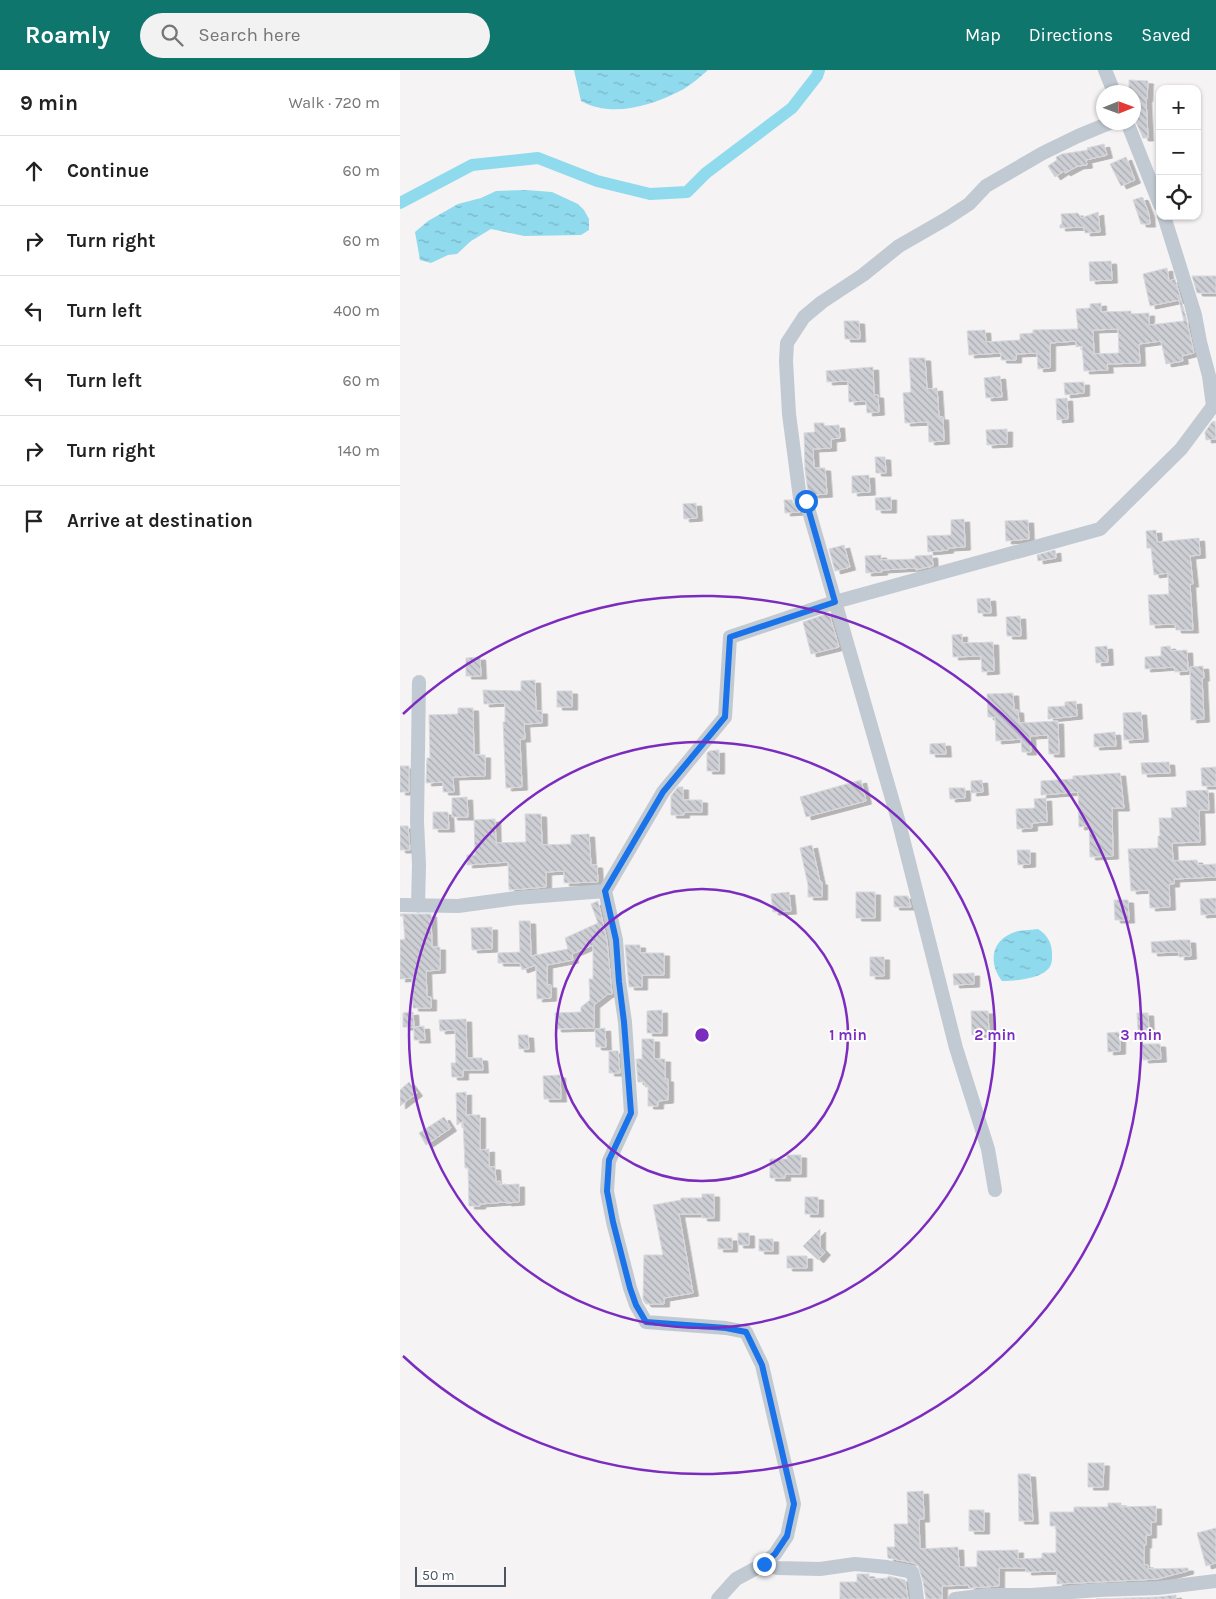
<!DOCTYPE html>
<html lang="en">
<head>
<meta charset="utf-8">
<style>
  body { margin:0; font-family:Karla,sans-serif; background:#f2f2f2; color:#222 }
  .controls { position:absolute; right:15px; top:15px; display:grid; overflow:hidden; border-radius:10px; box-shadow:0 1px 4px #0004 }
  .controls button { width:45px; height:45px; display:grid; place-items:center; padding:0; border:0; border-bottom:1px solid #e0e0e0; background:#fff; color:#222; font:25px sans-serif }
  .compass { position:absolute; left:696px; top:15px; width:45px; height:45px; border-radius:50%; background:#fff; box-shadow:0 1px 4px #0004; rotate:89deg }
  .scale { position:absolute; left:15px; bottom:12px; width:91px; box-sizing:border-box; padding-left:5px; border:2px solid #4a5661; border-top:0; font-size:14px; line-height:18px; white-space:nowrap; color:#4a5661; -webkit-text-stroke:4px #fff; paint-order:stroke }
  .stop { position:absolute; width:15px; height:15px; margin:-11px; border:4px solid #1a73e8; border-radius:50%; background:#fff }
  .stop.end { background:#1a73e8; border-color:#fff; box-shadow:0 1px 5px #0008 }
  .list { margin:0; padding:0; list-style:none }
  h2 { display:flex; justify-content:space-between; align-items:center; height:65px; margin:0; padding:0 20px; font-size:21px }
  h2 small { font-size:16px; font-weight:400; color:#767676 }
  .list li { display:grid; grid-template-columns:32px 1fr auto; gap:15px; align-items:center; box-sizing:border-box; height:70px; padding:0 20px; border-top:1px solid #e0e0e0 }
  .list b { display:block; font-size:19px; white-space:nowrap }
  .list em { font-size:16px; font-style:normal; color:#767676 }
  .icon { flex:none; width:28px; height:28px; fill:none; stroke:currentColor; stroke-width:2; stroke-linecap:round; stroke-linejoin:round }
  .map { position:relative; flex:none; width:816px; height:1529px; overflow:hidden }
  header { display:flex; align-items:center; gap:30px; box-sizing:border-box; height:70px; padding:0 25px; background:#0f766e; color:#fff }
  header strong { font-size:24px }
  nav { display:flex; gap:28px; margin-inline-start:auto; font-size:18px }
  .search { width:350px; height:45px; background:#f2f2f2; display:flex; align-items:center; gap:12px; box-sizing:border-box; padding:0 18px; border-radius:28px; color:#767676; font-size:19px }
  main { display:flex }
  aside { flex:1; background:#fff }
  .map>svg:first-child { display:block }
  .water { fill:url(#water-ripples) }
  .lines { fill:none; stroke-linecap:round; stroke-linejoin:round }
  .canal { stroke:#90daee; stroke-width:12 }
  .building { fill:url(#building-back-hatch); stroke:#d7d9de; fill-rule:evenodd; filter:url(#shadow) }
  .minor { stroke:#c1cad2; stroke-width:14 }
  .route { stroke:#1a73e8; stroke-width:6 }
  .ring { fill:none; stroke:#7b2cbf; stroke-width:2.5 }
  .centre { fill:#7b2cbf; stroke:#fff; stroke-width:2.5 }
  .ring-label { font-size:15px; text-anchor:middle; font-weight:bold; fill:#7b2cbf; stroke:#fff; stroke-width:4; stroke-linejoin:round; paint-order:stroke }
</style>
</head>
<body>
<header>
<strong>Roamly</strong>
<div class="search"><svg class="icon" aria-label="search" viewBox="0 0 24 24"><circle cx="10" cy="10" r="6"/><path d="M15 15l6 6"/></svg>Search here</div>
<nav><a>Map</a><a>Directions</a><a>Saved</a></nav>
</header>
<main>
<aside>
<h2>9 min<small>Walk · 720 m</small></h2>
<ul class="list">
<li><svg class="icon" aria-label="ahead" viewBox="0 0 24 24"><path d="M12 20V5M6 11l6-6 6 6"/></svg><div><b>Continue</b></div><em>60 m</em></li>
<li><svg class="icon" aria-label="right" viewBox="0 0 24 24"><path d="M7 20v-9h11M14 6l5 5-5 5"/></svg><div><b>Turn right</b></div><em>60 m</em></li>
<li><svg class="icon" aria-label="left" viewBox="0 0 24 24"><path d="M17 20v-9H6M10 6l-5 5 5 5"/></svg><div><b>Turn left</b></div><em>400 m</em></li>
<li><svg class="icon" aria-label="left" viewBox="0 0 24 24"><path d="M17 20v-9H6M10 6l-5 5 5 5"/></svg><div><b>Turn left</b></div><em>60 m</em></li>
<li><svg class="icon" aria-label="right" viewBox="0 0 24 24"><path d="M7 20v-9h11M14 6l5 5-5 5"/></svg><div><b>Turn right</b></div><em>140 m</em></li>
<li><svg class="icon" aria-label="arrive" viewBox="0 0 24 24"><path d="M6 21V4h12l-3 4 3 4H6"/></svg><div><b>Arrive at destination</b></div></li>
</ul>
</aside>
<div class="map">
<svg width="816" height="1529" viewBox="0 0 816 1529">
  <defs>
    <pattern id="water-ripples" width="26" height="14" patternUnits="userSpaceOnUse" patternTransform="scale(1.25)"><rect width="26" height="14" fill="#90daee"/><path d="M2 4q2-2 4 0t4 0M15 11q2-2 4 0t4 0" fill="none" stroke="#78b4c4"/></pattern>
    <pattern id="building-back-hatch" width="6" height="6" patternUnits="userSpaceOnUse" patternTransform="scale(1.25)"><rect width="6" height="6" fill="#cdcfd5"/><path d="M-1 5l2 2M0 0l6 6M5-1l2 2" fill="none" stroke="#a8abb0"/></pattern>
    <filter id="shadow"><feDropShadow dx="5.5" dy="3" stdDeviation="0" flood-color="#0004"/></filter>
  </defs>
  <rect width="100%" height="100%" fill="#f5f3f3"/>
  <!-- water -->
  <path class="water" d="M174,0H308C300,7 290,16 280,21C251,36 211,48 181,31Z
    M126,120L152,122L178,134L184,140L189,149V160L181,165L124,166L91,159L71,171L57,184L48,185L31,193L20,190L15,162L28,151L58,134L81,128L96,121Z
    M638,859C647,865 651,871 652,882C652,888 653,895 647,900C638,909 614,911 602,911C587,891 592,868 618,861C625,860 632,860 638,859Z"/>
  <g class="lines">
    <!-- canal -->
    <path class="canal" d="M0,133L72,95L138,88L197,111L250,124L287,122L306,103L392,38L417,6L419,0"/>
  </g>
  <!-- building -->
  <path class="building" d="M729,10L748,11L747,29H746L748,68H743L736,52L735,28H734V22H729Z
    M704,74L707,85L686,90L687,95L678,96L665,103L664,101L655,107L648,96L657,90L656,87L662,84L688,80L687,78Z
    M726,87L735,110L721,116L710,94Z
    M742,127L743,128L749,144L750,154H741L733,130Z
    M698,142L700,162L685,163L684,157L660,158V155L662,154L661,144L678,143L681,148Z
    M711,191L712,210L690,211L689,192Z
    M767,198L769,211L775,209L786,247L794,283L782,286L783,291L766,294L761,271L739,274L740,293L707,294L708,300L684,301L682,276L676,277V271L650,273V298L638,299L637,283L616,284V290H601V283L569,285L567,261L585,260L586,272L620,270V264L633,263V260L678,259L676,239L690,238V234L701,233V242L731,241V244L749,243V255L784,251L779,230L750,236L743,204ZM718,259L719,283L694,284L693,260Z
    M792,206H816V223H797Z
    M444,251H459L460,269H445Z
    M509,288H525L527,319L537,318L539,347H543L544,371L529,372L528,352L505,353L503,323L511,322Z
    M473,297L474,325H478L479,342L467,343L466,331L449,332L448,311L427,312L426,301Z
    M600,306L602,327L586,328L584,308Z
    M684,312V323L665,325L664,313Z
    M667,328L668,349L657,350L656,329Z
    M815,351L816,369L806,370L805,362L812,352Z
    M414,353H424V356L439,355L440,368L431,369V378L413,379L414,398H425L427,424L413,425L408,422L405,399L404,363L415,362Z
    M607,359V374L587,375L586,360Z
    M475,387H485L486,403H476Z
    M469,405L470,422L452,423V406Z
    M491,427V440H476L475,428Z
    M384,430H392L393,433L399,437L400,442L385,443Z
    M296,433L297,448L284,449L283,434Z
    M564,449L565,477L548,478V480L528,482L527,466L551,465V450Z
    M628,450L629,469L606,471L605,451Z
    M756,460L757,472L799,468L800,485L790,486L793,514H790L793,560H776L775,554L750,555L748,525L769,524L768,503L754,505L751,478H747L746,461Z
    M444,475L450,497L435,501L429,479Z
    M655,480L656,488L638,491L637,485Z
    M481,485V490L515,489V486L532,485L533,496L520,499L516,500V498L482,500V502L466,503L465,486Z
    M590,528L591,543H578L577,529Z
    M429,543L439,577L411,584L403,552Z
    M620,546L621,566H607L606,547Z
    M562,564V573L593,572L594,601L582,602L581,586L553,587L552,565Z
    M707,576L708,592L696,593L695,577Z
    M770,576L771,581L787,580L788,601L775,602L774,597L745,599V587L761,586V577Z
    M80,587L81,606H66V588Z
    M803,596L804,608H802L804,649L791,650L790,597Z
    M135,610L136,641H142V653L124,654L125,669H120L122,717L106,718L103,652H105V633L84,634L83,620L121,621V611Z
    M157,621H172V637H157Z
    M613,623L614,640H618L619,653L658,651L659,684H649L648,665L630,666L631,682H622L621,669L596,671L595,647H588L587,624Z
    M676,631L677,646L648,649V637L665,636V632Z
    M58,638H73L74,685H85V706L53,707L54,722H43V712L26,713L27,688H30L29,645L58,644Z
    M741,642L743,669L724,670L723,643Z
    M715,662L716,676L694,677V664Z
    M545,673L546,684H530V674Z
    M319,680V701H307V683L309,681Z
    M769,692L770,703L742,704L741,693Z
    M0,696H9V722H0Z
    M816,697V716H802L801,698Z
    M720,703L724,738H712L713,786L690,787L689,756L679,757L678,722L641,725V711L673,709V706Z
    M461,710L466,731L406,747L400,727Z
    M582,710L583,722L571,723V711Z
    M278,717H283V730H302V742H284V745H271V726Z
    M549,718H565V728L550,729Z
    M808,720L809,740H799L800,772L772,773L773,791L797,790L798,795L816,794V807L774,809V814H769L770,837L750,838L749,820L731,821L728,779L758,778V766H760L759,748H772L771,738L787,737L786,721Z
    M67,727L68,747H52V728Z
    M646,728L647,752L632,753V758L617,759L616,739L635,738L634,729Z
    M33,742H48L49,759H33Z
    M125,744H141L142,775L171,774V765L189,764L191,795H197L198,812L164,813V801L146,802V817L109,820L108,792L67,795V785H75L74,750L95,749L96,773L126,772Z
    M0,756H8L10,780H0Z
    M412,775L420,812H422V827H408V815L400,778Z
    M617,780H630V794L618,795Z
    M389,822L391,841L373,842L371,824Z
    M456,822H475V848H456Z
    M494,826H508L511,837H494Z
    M816,828V844L801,845L800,829Z
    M714,830H728L729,850H715Z
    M198,831L207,871L212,924H208L194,935V958L156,959L155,943L181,942V937L190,930L189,909H193V875L172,884L173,890L147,895V915H151V928L137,929L136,895L122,900L120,893H98V883L120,882L119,851H130L131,886L168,879L165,868L198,853L191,834Z
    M0,844H31L32,877H40V900L26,901L27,927H31V938H13L12,908L0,909V870L5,869L3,846H0Z
    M92,857V879L72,880L71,858Z
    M779,870H790L791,886L779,887V882L752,883L751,872Z
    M225,875H240V883H264V905H242V917H229Z
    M470,887H484V906H470Z
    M574,903V914L554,915L553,904Z
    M262,940V963H247V941Z
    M571,941H588L589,964L572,965Z
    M13,942L14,957H3V943Z
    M737,943H748L749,961H738Z
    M66,949L67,988H82L83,1000H63V1007H52L51,993H56L55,960L40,961L39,950Z
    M24,956L25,970H14V957Z
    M205,958L206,977H196L195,959Z
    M720,962V981L708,982L707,963Z
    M118,965H128L129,979H119Z
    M242,969H254V989H265V1009H268V1030L258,1031V1036H248V1017H245V1012H238L236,989H242Z
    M742,974H760L761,989L743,990Z
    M209,981H218L220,1003H209Z
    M160,1005L161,1029H144L143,1006Z
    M9,1012L17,1023L0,1036V1020Z
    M66,1022V1045H80V1080L89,1079V1097H95L96,1112L100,1111V1115L119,1114V1132L106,1133V1132L80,1134V1136H69L68,1098H65L63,1051L57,1055L56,1023Z
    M44,1047L51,1058L26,1075L19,1063Z
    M387,1085H401V1104H385V1108H370V1089H387Z
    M302,1124H314V1148H302V1144H279L293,1223L264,1228V1234H246L243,1230L244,1185H263L253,1135L281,1130V1128H302Z
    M405,1127H418V1144H405Z
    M420,1159V1177L425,1182L418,1190L403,1176Z
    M338,1163H349V1175H338Z
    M318,1168H332V1179H318Z
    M359,1169H373V1181H359Z
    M387,1186H407V1198H387Z
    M688,1393H704L703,1417H688Z
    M618,1404H630L633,1451H619Z
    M523,1421L524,1449H519L520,1479L558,1477L559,1497H577V1481L618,1480V1489L642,1488V1483H656V1456H650V1442H674V1437H708V1433H721V1437L756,1436V1452H751V1465H746V1475H744V1495H748V1499L788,1498V1501L757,1509L657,1514V1501L626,1502V1498H599V1516L569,1518V1515L542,1516V1529H526L523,1511L518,1496L514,1493L488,1488L487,1477H495L494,1454H508L507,1422Z
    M569,1440H584V1461H569Z
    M816,1458V1493L806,1496L797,1463Z
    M457,1504H469V1509L488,1508V1506L505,1510L508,1529H440V1512H457Z
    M776,1525V1529H696L758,1527Z"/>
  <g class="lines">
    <!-- minor -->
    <path class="minor" d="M705,0L714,22
      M727,52L760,135
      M0,835L58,836L116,828L205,821
      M18,836L19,795L17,751L19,612
      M595,1120L588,1079L556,978L499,753L406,431L400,428L389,344L386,291L387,273L404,247L422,232L463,205L499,176L546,149L569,134L586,116L643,83L678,66L712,52
      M364,1494L378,1498L420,1499L455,1494L487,1497L512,1502L515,1513L517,1529
      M318,1529L336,1509L364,1494L375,1484L387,1466L394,1434L362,1295L346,1262L326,1258L246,1252L236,1235L230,1218L213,1152L207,1121L209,1091L231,1043L225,952L219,911L216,870L205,821L263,722L325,647L330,567L435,532L700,459L781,379L813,336L809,306L800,272L795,245L764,146
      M555,1529L587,1525H632L699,1520L758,1518L816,1511"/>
  </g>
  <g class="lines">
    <!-- route -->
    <path class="route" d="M364,1494L375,1484L387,1466L394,1434L362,1295L346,1262L326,1258L246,1252L236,1235L230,1218L213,1152L207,1121L209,1090L231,1043L224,952L219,912L216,870L205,821L263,722L325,647L330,567L435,532L406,431"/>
  </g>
  <!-- distance rings -->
  <g class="ring">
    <circle cx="302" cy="965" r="146"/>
    <circle cx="302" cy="965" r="293"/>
    <path d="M3 644A439 439 0 1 1 3 1286"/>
  </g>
  <circle cx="302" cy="965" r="8" class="centre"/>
  <g class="ring-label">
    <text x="448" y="970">1 min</text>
    <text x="595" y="970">2 min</text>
    <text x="741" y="970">3 min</text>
  </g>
</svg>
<div class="controls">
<button>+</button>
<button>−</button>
<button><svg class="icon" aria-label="locate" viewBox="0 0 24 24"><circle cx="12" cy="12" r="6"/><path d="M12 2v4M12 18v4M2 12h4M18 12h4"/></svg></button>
</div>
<svg class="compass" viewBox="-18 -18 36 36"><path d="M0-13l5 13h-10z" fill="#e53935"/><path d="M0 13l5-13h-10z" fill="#767676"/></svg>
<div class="scale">50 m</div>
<div class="stop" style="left:406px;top:431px"></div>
<div class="stop end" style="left:364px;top:1494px"></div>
</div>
</main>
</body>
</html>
